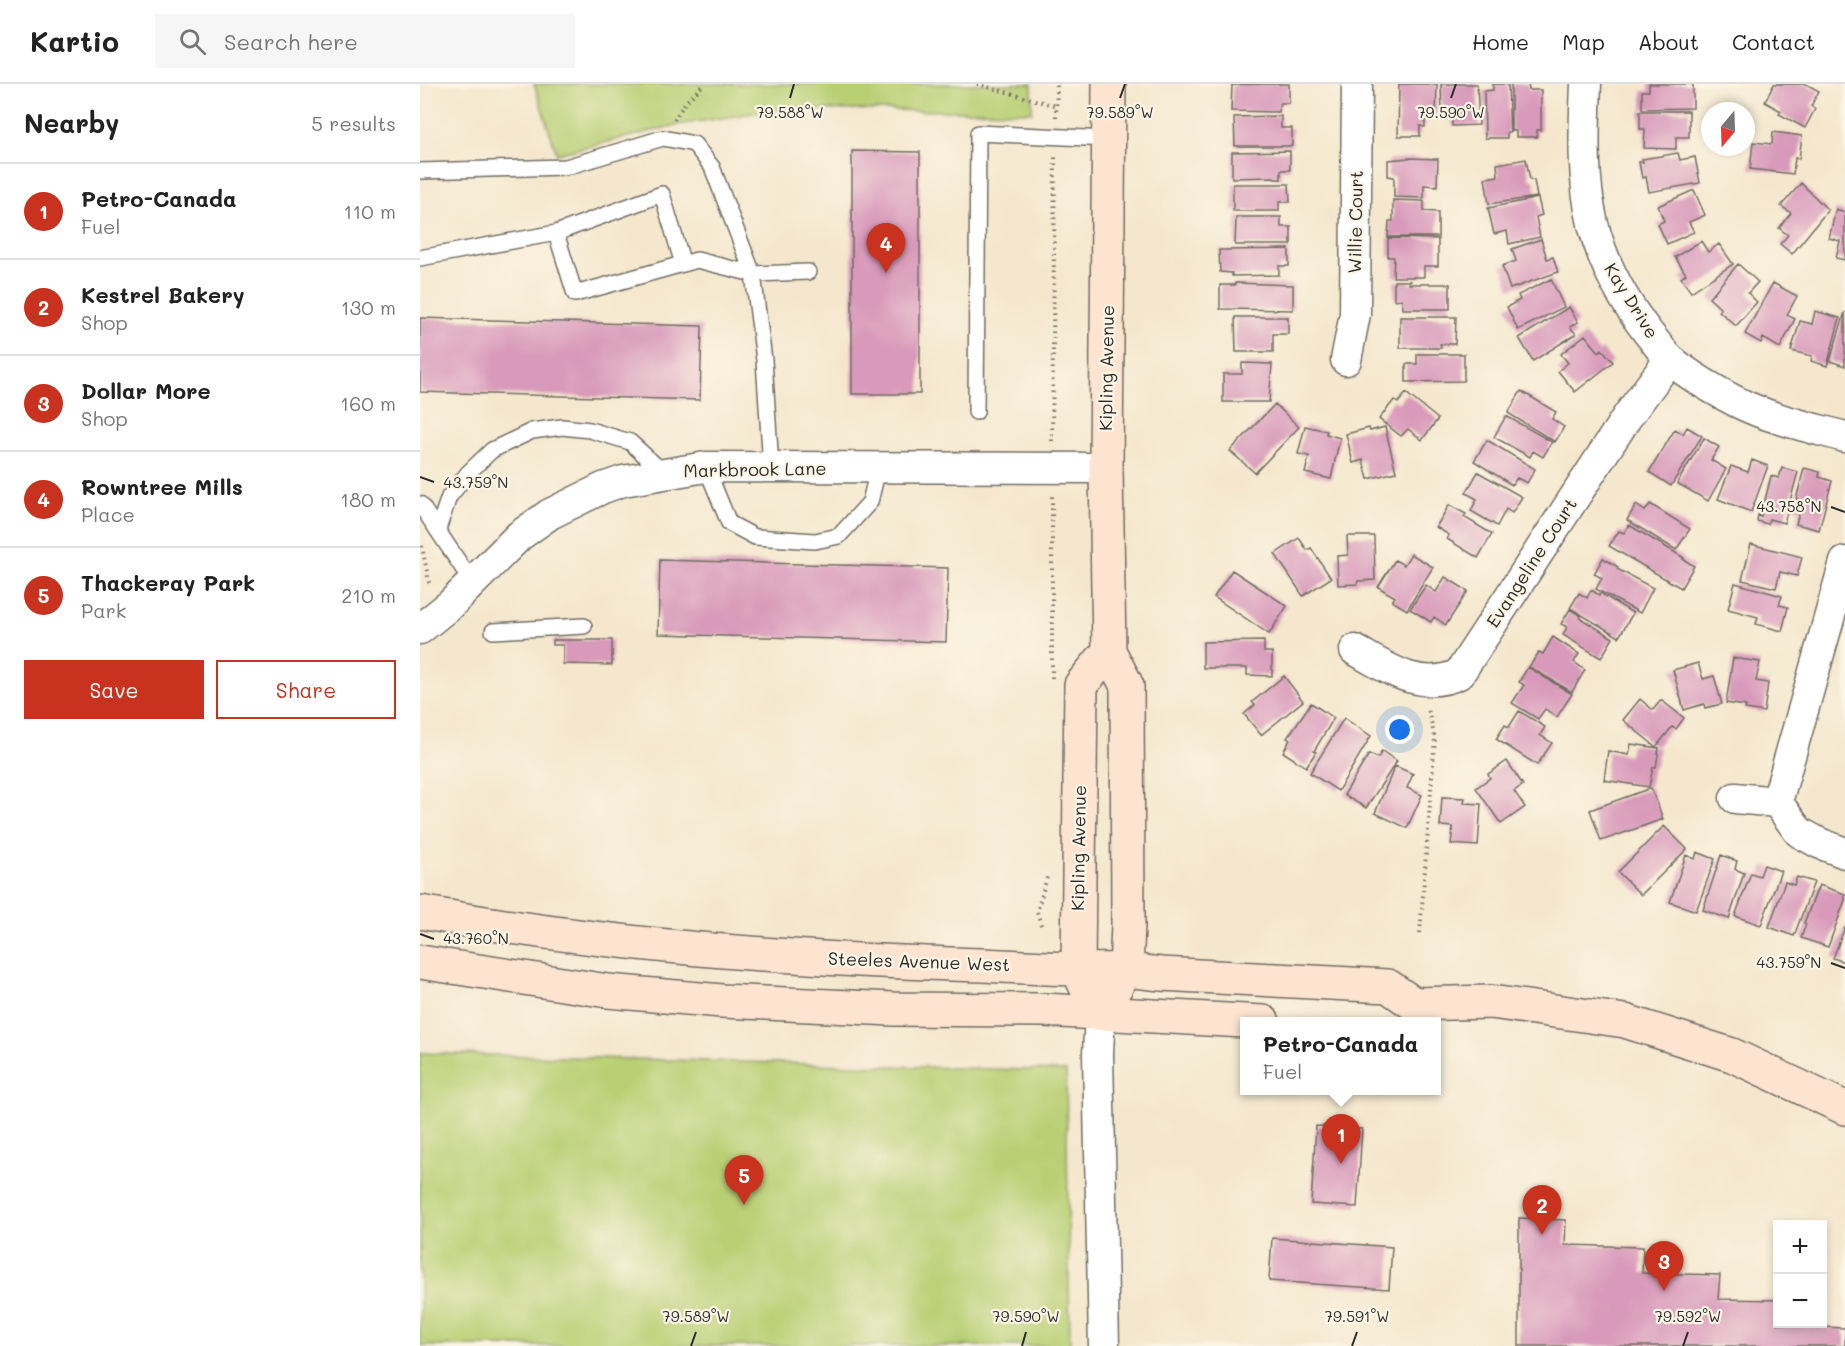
<!DOCTYPE html>
<html lang="en">
<head>
<meta charset="utf-8">
<style>
  body { margin:0; font-family:Mali,sans-serif; background:#f6f6f6; color:#222 }
  .controls { position:absolute; right:18px; bottom:18px; display:grid; overflow:hidden; border-radius:0px; box-shadow:0 3px 9px #0003 }
  .controls button { width:54px; height:54px; display:grid; place-items:center; padding:0; border:0; border-bottom:2px solid #e0e0e0; background:#fff; color:#222; font:30px sans-serif }
  .compass { position:absolute; left:1281px; top:18px; width:54px; height:54px; border-radius:50%; background:#fff; box-shadow:0 3px 9px #0003; rotate:199deg }
  .you { position:absolute; left:980px; top:646px; width:21px; height:21px; margin:-15px; border:4px solid #fff; border-radius:50%; background:#1a73e8; box-shadow:0 0 0 9px #1a73e833 }
  .badge { display:grid; place-items:center; width:39px; height:39px; border-radius:50%; background:#c8321e; color:#fff; font-size:20px; font-weight:700 }
  .pin { position:absolute; translate:-50% -50px; filter:drop-shadow(0 2px 3px #0008) }
  .pin::after { content:''; position:absolute; top:32px; width:21px; height:18px; background:inherit; clip-path:polygon(0 0,100% 0,50% 100%) }
  .popup { position:absolute; left:820px; top:933px; width:201px; height:78px; box-sizing:border-box; display:grid; place-content:center; border-radius:0px; background:#fff; filter:drop-shadow(0 2px 4px #0005); font-size:20px; white-space:nowrap; color:#767676 }
  .popup b { font-size:22px; color:#222 }
  .popup::after { content:''; position:absolute; left:50%; top:100%; margin-left:-12px; border:12px solid transparent; border-top-color:#fff }
  .list { margin:0; padding:0; list-style:none }
  h2 { display:flex; justify-content:space-between; align-items:center; height:78px; margin:0; padding:0 24px; font-size:26px }
  h2 small { font-size:20px; font-weight:400; color:#767676 }
  .list li { display:grid; grid-template-columns:39px 1fr auto; gap:18px; align-items:center; box-sizing:border-box; height:96px; padding:0 24px; border-top:2px solid #e0e0e0 }
  .list b { display:block; font-size:22px; white-space:nowrap }
  .list p { margin:0; font-size:20px; white-space:nowrap; color:#767676 }
  .list em { font-size:20px; font-style:normal; color:#767676 }
  .actions { display:flex; gap:12px; padding:18px 24px }
  .actions a { flex:1; padding:14px 0; border:2px solid #c8321e; border-radius:0px; text-align:center; font-size:21px; color:#c8321e }
  .actions .main { background:#c8321e; color:#fff }
  .icon { flex:none; width:33px; height:33px; fill:none; stroke:currentColor; stroke-width:2; stroke-linecap:round; stroke-linejoin:round }
  .map { position:relative; flex:none; width:1425px; height:1262px; overflow:hidden }
  header { display:flex; align-items:center; gap:36px; box-sizing:border-box; height:84px; padding:0 30px; background:#fff; border-bottom:2px solid #e0e0e0 }
  header strong { font-size:28px }
  nav { display:flex; gap:33px; margin-inline-start:auto; font-size:21px }
  .search { width:420px; height:54px; background:#f6f6f6; display:flex; align-items:center; gap:15px; box-sizing:border-box; padding:0 21px; border-radius:0px; color:#767676; font-size:22px }
  main { display:flex }
  aside { flex:1; background:#fff }
  .map>svg:first-child { display:block }
  .green { fill:#b9cf73; stroke:#727d4f; stroke-width:1.5 }
  .building { fill:#d899ba }
  .lines { fill:none; stroke-linecap:round; stroke-linejoin:round }
  .lane-casing { stroke:#716d64; stroke-width:18 }
  .street-casing { stroke:#716d64; stroke-width:33 }
  .secondary-casing { stroke:#716d64; stroke-width:36 }
  .path { stroke:#716d64; stroke-width:4; stroke-dasharray:1.5 4.5; stroke-linecap:butt }
  .lane { stroke:#fff; stroke-width:15 }
  .street { stroke:#fff; stroke-width:30 }
  .secondary { stroke:#fde4d1; stroke-width:33 }
  .ticks { fill:none; stroke:#2b2b2b; stroke-width:2 }
  .labels { text-anchor:middle; stroke-width:4.5; stroke-linejoin:round; paint-order:stroke }
  .street-label { font-size:18px; fill:#2b2b2b; stroke:#fcf5e5 }
  .ticks-label { font-size:15px; text-anchor:middle; fill:#2b2b2b; stroke:#fcf5e5; stroke-width:4.5; stroke-linejoin:round; paint-order:stroke }
</style>
</head>
<body>
<header>
<strong>Kartio</strong>
<div class="search"><svg class="icon" aria-label="search" viewBox="0 0 24 24"><circle cx="10" cy="10" r="6"/><path d="M15 15l6 6"/></svg>Search here</div>
<nav><a>Home</a><a>Map</a><a>About</a><a>Contact</a></nav>
</header>
<main>
<aside>
<h2>Nearby<small>5 results</small></h2>
<ul class="list">
<li><span class="badge">1</span><div><b>Petro-Canada</b><p>Fuel</p></div><em>110 m</em></li>
<li><span class="badge">2</span><div><b>Kestrel Bakery</b><p>Shop</p></div><em>130 m</em></li>
<li><span class="badge">3</span><div><b>Dollar More</b><p>Shop</p></div><em>160 m</em></li>
<li><span class="badge">4</span><div><b>Rowntree Mills</b><p>Place</p></div><em>180 m</em></li>
<li><span class="badge">5</span><div><b>Thackeray Park</b><p>Park</p></div><em>210 m</em></li>
</ul>
<div class="actions"><a class="main">Save</a><a>Share</a></div>
</aside>
<div class="map">
<svg width="1425" height="1262" viewBox="0 0 1425 1262">
  <rect width="100%" height="100%" fill="#fcf5e5"/>
  <filter id="ink" filterUnits="userSpaceOnUse"><feTurbulence type="fractalNoise" baseFrequency=".0167" numOctaves="2"/><feDisplacementMap in="SourceGraphic" scale="12" xChannelSelector="R" yChannelSelector="G"/><feConvolveMatrix kernelMatrix="1 2 1 2 8 2 1 2 1" color-interpolation-filters="sRGB"/></filter>
  <filter id="wash" filterUnits="userSpaceOnUse"><feTurbulence type="fractalNoise" baseFrequency=".008" numOctaves="4" result="noise"/><feDisplacementMap in="SourceGraphic" scale="24" xChannelSelector="R" yChannelSelector="G"/><feGaussianBlur stdDeviation="1.35" result="paint"/><feColorMatrix in="noise" values="0 0 0 0 0 0 0 0 0 0 0 0 0 0 0 0 0 1.4 0 .05"/><feComposite in="paint" operator="in"/></filter>
  <g filter="url(#wash)">
    <rect width="100%" height="100%" fill="#f4e7cd"/>
    <!-- green -->
    <path class="green" d="M114,0H612V28L360,25L257,41L137,70Z
      M0,969L646,987L650,1262H0Z"/>
    <g id="blocks">
      <!-- building -->
      <path class="building" d="M841,0H869V19H860L859,28L811,27L812,1Z
        M979,0H1017L1016,31H1005V43L1000,42V52H978Z
        M1021,0H1057L1059,41L1032,42V28H1022Z
        M1073,0H1088L1090,48H1087V54H1065L1064,7L1073,6Z
        M1091,0H1108L1109,6H1121V46H1117V53H1096V47H1091Z
        M1229,0H1273V24L1222,25V7H1229Z
        M1354,0H1386L1399,7L1391,22L1395,25L1385,44L1359,30L1361,27L1345,18Z
        M1220,27H1269V53H1256V65L1224,64L1225,45H1220Z
        M861,32V44H872V62H815L814,33Z
        M1353,48L1382,52L1379,75L1375,74L1373,90L1330,85L1333,58L1352,60Z
        M432,67L500,68V310H432Z
        M870,67V86H861V95H855L854,93L812,94V68Z
        M1258,69L1260,76L1275,73L1280,99L1229,108L1226,93L1222,94L1219,78H1223L1222,75Z
        M989,74L1018,75L1017,102L1004,101V114L974,113V93L968,92V76Z
        M1106,75L1110,96H1114L1117,113L1069,120L1065,94L1078,92L1077,80Z
        M1381,99L1408,126L1372,170L1360,160L1368,151L1359,144L1371,129L1361,122Z
        M813,100H869L870,118H859V127H813Z
        M1274,106L1285,131L1269,138L1274,148L1247,160L1238,140L1244,137L1238,122Z
        M1118,114L1122,131L1116,133L1120,153L1089,160L1087,147L1074,150L1068,124Z
        M973,116L1004,117V127L1018,128V153H968L969,137H973Z
        M1416,125L1425,128V176L1416,174L1420,157L1409,154Z
        M816,133H861V143H871V161H815Z
        M968,154L1018,155V182H1004V193H973L974,173H968Z
        M1121,155L1127,175L1133,173L1138,188L1090,205L1082,182L1096,177L1092,165Z
        M1281,157L1288,168L1299,160L1313,180L1271,208L1261,194L1266,190L1255,173Z
        M869,165V182H859V191L812,192V189L800,188L799,166Z
        M1318,180L1338,198L1328,209L1337,218L1316,242L1299,227L1301,225L1289,214Z
        M1131,195L1144,223L1098,246L1087,223L1100,216L1098,211Z
        M974,197H990L989,200H1030V225H983L982,215L974,216Z
        M815,199L873,201V226L800,225V201H815Z
        M1353,199L1377,212L1367,231L1375,235L1360,264L1343,254L1341,259L1325,250Z
        M1149,223L1158,238L1150,243L1156,250L1113,277L1099,254Z
        M1395,227L1420,234L1407,282L1391,277L1392,272L1371,267L1380,237L1392,240Z
        M1425,228V282L1410,277Z
        M815,233H868V250H853V268H816Z
        M980,233H1036L1035,260H1020L1021,264H980Z
        M0,234L282,242L280,316L0,308Z
        M1165,251L1179,268L1182,265L1193,278L1155,308L1138,287L1148,279L1141,270Z
        M997,270H1044V297L986,298V280H997Z
        M822,279L852,280L849,318H803V290H822Z
        M1101,307L1136,328L1132,335L1144,343L1135,358L1088,329Z
        M986,309L1018,335L1002,356L988,345L981,352L959,335L974,316L978,319Z
        M855,320L879,343L835,389L810,367Z
        M1086,332L1132,358L1123,373L1113,367L1110,373L1074,353Z
        M885,342L907,347L906,350L920,354L911,395L885,389L889,372L878,370Z
        M965,343L976,388L948,395L943,376L933,379L926,350L949,344L950,347Z
        M1267,343L1282,352L1251,402L1229,388L1255,345L1263,350Z
        M1284,354L1299,363L1291,376L1306,385L1288,417L1257,399Z
        M1067,356L1115,385L1107,399L1097,394L1092,401L1054,377Z
        M1332,376L1348,382L1331,428L1298,415L1311,382L1328,388Z
        M1362,384L1378,388L1364,439L1349,435L1348,440L1337,437L1338,431L1341,432L1351,392L1359,394Z
        M1384,384L1400,388L1399,393L1412,397L1399,446L1376,440L1380,425L1374,424Z
        M1058,388L1102,413L1092,429L1086,425L1077,442L1051,427L1057,415L1046,409Z
        M1230,420L1270,445L1256,466L1207,436L1216,421L1225,427Z
        M1029,421L1046,430L1044,433L1072,450L1058,474L1027,455L1029,451L1016,443Z
        M1209,441L1264,474L1263,475L1274,482L1261,504L1189,462L1199,447L1204,449Z
        M927,452H954L955,496L938,497L937,500L918,501L917,472L928,471Z
        M879,454L887,466L891,464L911,494L883,512L855,470Z
        M1331,460L1382,473L1377,492L1360,488L1356,504L1322,496Z
        M991,470L1013,483L987,526L972,517L975,513L958,503L975,476L984,481Z
        M1183,474L1198,483L1197,485L1233,504L1220,529L1176,505L1182,494L1174,490Z
        M240,476L528,484L526,558L238,550Z
        M812,486L867,522L849,550L794,513Z
        M1025,493L1048,507L1026,541L1014,533L1011,538L990,525L1006,501L1016,508Z
        M1315,499L1362,512L1359,521L1368,523L1362,547L1336,540L1338,533L1308,525Z
        M1171,506L1179,511L1180,509L1213,529L1199,553L1150,524L1159,509L1167,514Z
        M1150,525L1161,532L1160,534L1193,554L1181,574L1143,551L1147,543L1141,540Z
        M1133,553L1159,570L1154,578L1165,586L1152,608L1109,583L1119,568L1123,570Z
        M133,556H192V581L143,580V561H133Z
        M844,557V568H852V592L827,591V584H783V558Z
        M1313,574L1340,578L1336,597L1348,599L1344,628L1325,625L1326,622L1306,619Z
        M1278,579L1283,595L1294,592L1302,620L1285,624L1284,620L1264,626L1253,586Z
        M1108,583L1152,610L1137,633L1125,625L1118,635L1092,619L1104,601L1099,598Z
        M864,592L883,617L841,651L824,630L835,621L832,618Z
        M1220,615L1233,626L1241,616L1264,634L1256,645L1252,643L1236,663L1203,636Z
        M891,619L914,634L894,667L896,668L886,683L863,668L870,656L867,654Z
        M1099,627L1125,643L1120,651L1132,659L1117,681L1076,655L1085,641L1089,643Z
        M924,634L951,652L918,707L890,689Z
        M1211,660L1239,664L1236,683H1233L1229,703L1184,696L1188,667L1209,671Z
        M962,667L977,677L946,724L924,711L949,670L958,674Z
        M1087,677L1103,701L1094,707L1105,723L1081,740L1056,704L1070,694L1068,690Z
        M975,682L993,690L987,704L1002,711L987,744L955,729Z
        M1231,704L1243,735L1181,757L1170,726Z
        M1022,713L1045,714L1044,719L1061,720L1058,762L1031,760L1033,743L1020,742Z
        M1244,742L1267,765L1221,811L1198,788Z
        M1277,768L1295,775L1276,827L1250,818L1266,771L1275,775Z
        M1301,771L1317,777L1315,785L1324,789L1309,835L1283,826Z
        M1344,781L1361,787L1341,841L1315,832L1331,789L1340,792Z
        M1377,793L1394,798L1374,852L1349,843L1365,798L1374,801Z
        M1399,801L1425,810V816L1408,863L1381,854L1386,840L1384,839Z
        M1425,843V878L1413,874Z
        M896,1042L942,1045L937,1123L891,1120Z
        M1099,1134L1146,1136L1145,1161L1223,1163L1222,1189L1300,1191L1298,1215L1358,1216V1240H1375V1242L1425,1244V1262H1099Z
        M852,1154L972,1163L969,1205L849,1197Z"/>
    </g>
  </g>
  <g filter="url(#ink)">
    <use href="#blocks" fill-opacity="0" stroke="#716d64" stroke-width="1.5"/>
    <g class="lines">
      <defs>
        <path id="lane" d="M0,87L146,83L243,54L274,60L292,83L333,190L344,276L351,383
          M136,149L242,110L263,180
          M0,174L136,149L155,210L277,176L333,190L388,188
          M556,328L558,49L689,55
          M286,383L309,439L335,453L395,457L419,452L450,418L458,385
          M0,420L52,498
          M18,445L29,413L48,389L72,366L112,347L142,343L170,346L210,358L244,389
          M73,547L164,542"/>
        <path id="street" d="M1166,0C1164,46 1162,95 1173,140C1184,184 1208,225 1237,260C1241,265 1246,272 1252,277C1271,293 1294,306 1317,318C1351,335 1389,343 1425,353
          M926,276L935,230L937,0
          M0,545L31,520L99,452L130,430L183,404L203,397L286,383L686,384
          M935,566C969,585 1000,608 1039,590L1207,333L1250,275
          M1315,714L1357,718L1379,748L1399,759L1425,769
          M1357,718L1425,478
          M680,929L678,970L684,1262"/>
        <path id="secondary" d="M0,828C185,862 373,875 561,881C610,883 658,886 706,886L741,890L968,902L994,920L1071,918L1205,937L1312,971L1425,1024
          M0,878L188,907L302,917L473,925L623,926L843,938
          M667,905L658,886L661,601L689,567
          M680,929L706,886L708,841L707,602L689,567L686,384L689,0"/>
      </defs>
      <!-- lane casing -->
      <use href="#lane" class="lane-casing"/>
      <!-- street casing -->
      <use href="#street" class="street-casing"/>
      <!-- secondary casing -->
      <use href="#secondary" class="secondary-casing"/>
      <!-- path -->
      <path class="path" d="M557,0L637,22
        M636,33L637,0
        M254,36L265,19L284,0
        M632,357L635,70
        M2,462L9,498L11,501
        M632,594V409
        M621,841L617,828L628,790
        M1000,849L1015,654L1008,625"/>
      <!-- lane -->
      <use href="#lane" class="lane"/>
      <!-- street -->
      <use href="#street" class="street"/>
      <!-- secondary -->
      <use href="#secondary" class="secondary"/>
    </g>
  </g>
  <!-- ticks -->
  <path class="ticks" d="M370,14L374,0M700,14L705,0M1031,14L1036,0M0,393L14,398M1411,423L1425,428M0,850L14,855M1411,879L1425,884M271,1262L276,1248M602,1262L606,1248M932,1262L937,1248M1263,1262L1268,1248"/>
  <g class="labels">
    <!-- street labels -->
    <g class="street-label">
      <text transform="translate(936 138) rotate(-89)" y="6">Willie Court</text>
      <text transform="translate(1211 217) rotate(58)" y="6">Kay Drive</text>
      <text transform="translate(687 284) rotate(-89)" y="6">Kipling Avenue</text>
      <text transform="translate(335 386) rotate(-1)" y="6">Markbrook Lane</text>
      <text transform="translate(1112 479) rotate(-57)" y="6">Evangeline Court</text>
      <text transform="translate(659 764) rotate(-89)" y="6">Kipling Avenue</text>
      <text transform="translate(499 878) rotate(2)" y="6">Steeles Avenue West</text>
    </g>
  </g>
  <g class="ticks-label">
    <text x="370" y="34">79.588°W</text>
    <text x="700" y="34">79.589°W</text>
    <text x="1031" y="34">79.590°W</text>
    <text x="56" y="404">43.759°N</text>
    <text x="1369" y="428">43.758°N</text>
    <text x="56" y="860">43.760°N</text>
    <text x="1369" y="884">43.759°N</text>
    <text x="276" y="1238">79.589°W</text>
    <text x="606" y="1238">79.590°W</text>
    <text x="937" y="1238">79.591°W</text>
    <text x="1268" y="1238">79.592°W</text>
  </g>
</svg>
<div class="controls">
<button>+</button>
<button>−</button>
</div>
<svg class="compass" viewBox="-18 -18 36 36"><path d="M0-13l5 13h-10z" fill="#e53935"/><path d="M0 13l5-13h-10z" fill="#767676"/></svg>
<div class="you"></div>
<div class="pin badge" style="left:921px;top:1080px">1</div>
<div class="popup"><b>Petro-Canada</b>Fuel</div>
<div class="pin badge" style="left:1122px;top:1151px">2</div>
<div class="pin badge" style="left:1244px;top:1207px">3</div>
<div class="pin badge" style="left:466px;top:189px">4</div>
<div class="pin badge" style="left:324px;top:1121px">5</div>
</div>
</main>
</body>
</html>
